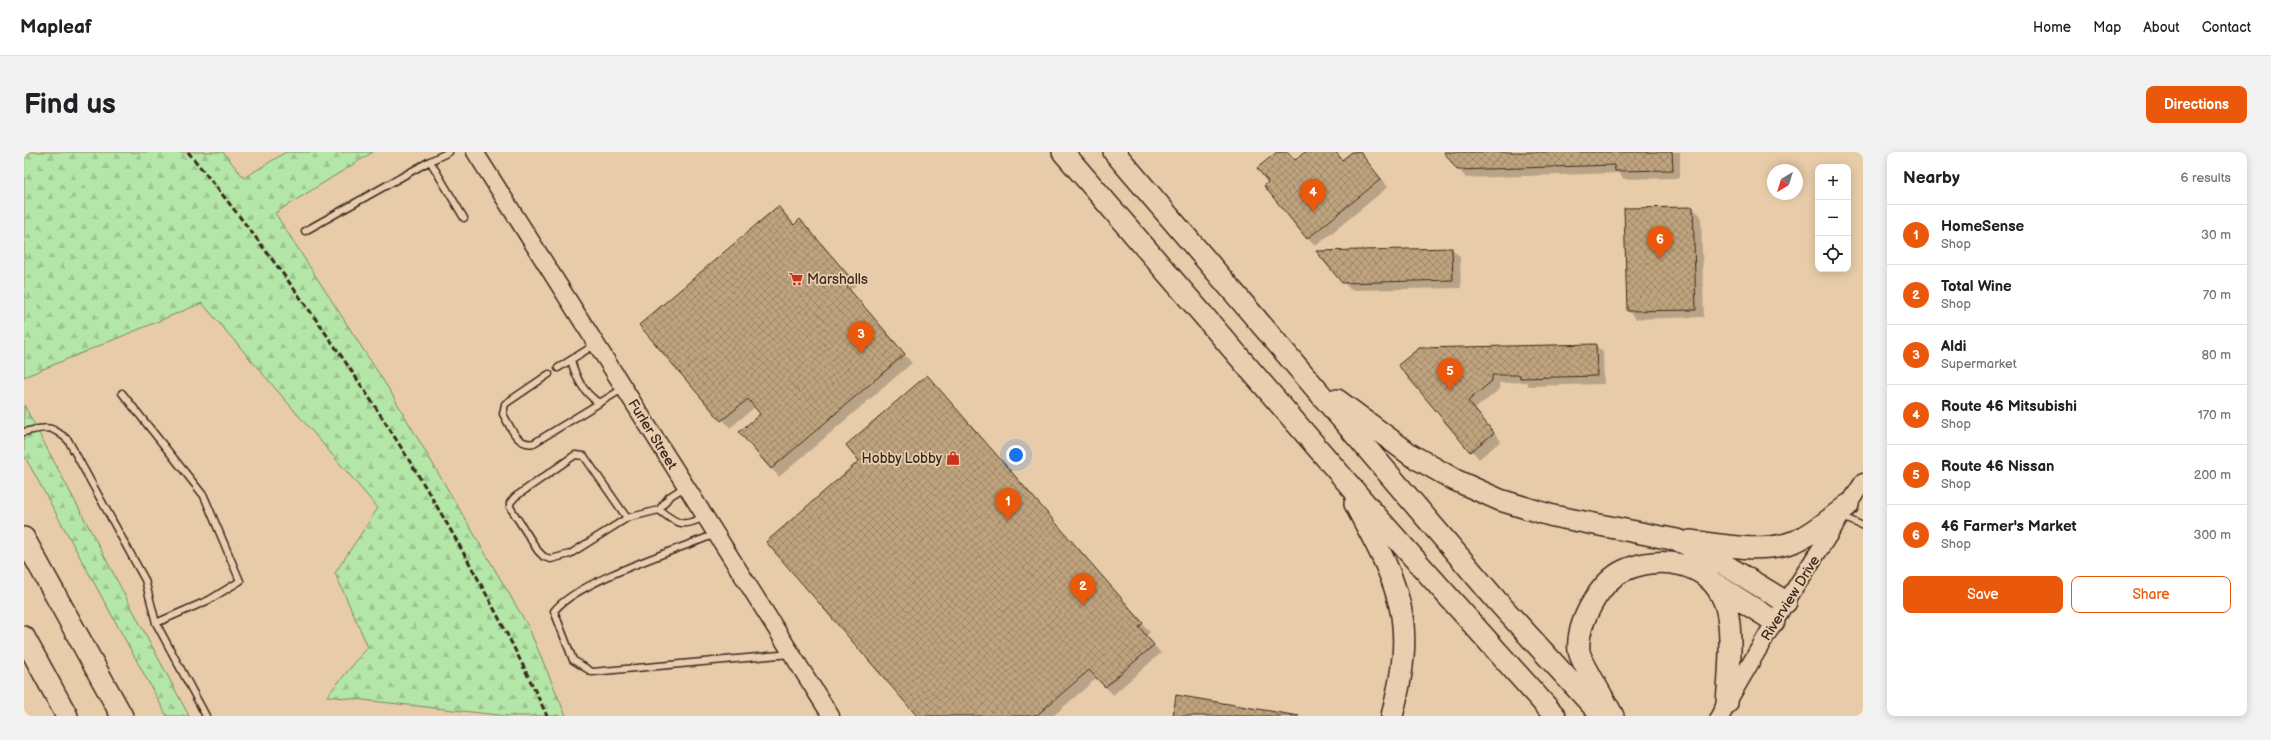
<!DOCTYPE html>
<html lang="en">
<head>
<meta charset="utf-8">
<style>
  body { margin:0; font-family:"Balsamiq Sans",sans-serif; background:#f2f2f2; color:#202124 }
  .controls { position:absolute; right:12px; top:12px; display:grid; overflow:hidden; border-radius:8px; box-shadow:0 2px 10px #0003 }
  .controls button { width:36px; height:36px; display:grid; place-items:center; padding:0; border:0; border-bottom:1px solid #e0e0e0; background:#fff; color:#202124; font:20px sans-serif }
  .compass { position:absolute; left:1743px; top:12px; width:36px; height:36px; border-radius:50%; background:#fff; box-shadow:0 2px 10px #0003; rotate:218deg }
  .you { position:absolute; left:992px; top:303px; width:14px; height:14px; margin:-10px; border:3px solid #fff; border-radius:50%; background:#1a73e8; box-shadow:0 0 0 6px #1a73e833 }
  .badge { display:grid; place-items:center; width:26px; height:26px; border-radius:50%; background:#ea580c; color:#fff; font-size:13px; font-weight:700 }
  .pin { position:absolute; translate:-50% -33px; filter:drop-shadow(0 1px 2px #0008) }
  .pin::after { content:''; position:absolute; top:21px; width:14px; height:12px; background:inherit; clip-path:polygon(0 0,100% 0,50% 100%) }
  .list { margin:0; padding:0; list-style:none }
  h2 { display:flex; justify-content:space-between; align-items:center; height:52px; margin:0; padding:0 16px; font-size:17px }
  h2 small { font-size:13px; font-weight:400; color:#757577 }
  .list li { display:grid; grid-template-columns:26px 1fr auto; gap:12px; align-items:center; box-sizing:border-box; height:60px; padding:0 16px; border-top:1px solid #e0e0e0 }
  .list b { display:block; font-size:15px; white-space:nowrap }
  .list p { margin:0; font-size:13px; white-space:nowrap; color:#757577 }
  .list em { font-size:13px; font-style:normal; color:#757577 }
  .actions { display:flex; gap:8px; padding:12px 16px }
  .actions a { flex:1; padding:9px 0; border:1px solid #ea580c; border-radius:8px; text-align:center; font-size:14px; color:#ea580c }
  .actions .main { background:#ea580c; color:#fff }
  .icon { flex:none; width:22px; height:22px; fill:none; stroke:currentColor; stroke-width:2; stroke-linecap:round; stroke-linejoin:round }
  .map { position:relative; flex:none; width:1839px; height:564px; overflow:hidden; border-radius:8px }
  header { display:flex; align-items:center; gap:24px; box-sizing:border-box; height:56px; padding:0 20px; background:#fff; border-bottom:1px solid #e0e0e0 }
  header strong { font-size:19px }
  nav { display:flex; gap:22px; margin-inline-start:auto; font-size:14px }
  .intro { display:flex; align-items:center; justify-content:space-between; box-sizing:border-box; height:96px; padding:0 24px }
  h1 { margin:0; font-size:28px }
  .button { padding:10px 18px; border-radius:8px; background:#ea580c; color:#fff; font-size:14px; font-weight:700 }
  main { display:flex; gap:24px; padding:0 24px }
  aside { flex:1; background:#fff; border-radius:8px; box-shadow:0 2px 10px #0003 }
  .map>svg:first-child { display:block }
  .forest { fill:url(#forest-firs); stroke:#788862 }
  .shadow { fill:#0003 }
  .building { fill:url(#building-cross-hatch); stroke:#3b2a1e }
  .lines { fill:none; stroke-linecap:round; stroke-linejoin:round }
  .lane-casing { stroke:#3b2a1e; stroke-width:9 }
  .secondary-casing { stroke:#3b2a1e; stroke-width:19 }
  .primary-casing { stroke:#3b2a1e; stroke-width:21 }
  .highway-casing { stroke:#3b2a1e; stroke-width:24 }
  .lane { stroke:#e9ceb0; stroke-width:6 }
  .secondary { stroke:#e9ceb0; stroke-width:16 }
  .primary { stroke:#e9ceb0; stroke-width:18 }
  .highway { stroke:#e9ceb0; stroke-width:21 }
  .rail { stroke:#3b2a1e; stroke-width:3; stroke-dasharray:6 3; stroke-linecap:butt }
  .labels { text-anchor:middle; stroke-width:3.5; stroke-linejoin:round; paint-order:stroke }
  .poi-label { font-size:14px; fill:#3b2a1e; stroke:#e9ceb0; text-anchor:start }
  .street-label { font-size:14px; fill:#3b2a1e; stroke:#e9ceb0 }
</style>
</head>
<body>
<header>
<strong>Mapleaf</strong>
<nav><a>Home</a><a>Map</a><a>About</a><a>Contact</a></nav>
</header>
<div class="intro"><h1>Find us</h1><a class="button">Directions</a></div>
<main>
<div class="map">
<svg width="1839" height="564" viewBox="0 0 1839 564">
  <defs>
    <pattern id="forest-firs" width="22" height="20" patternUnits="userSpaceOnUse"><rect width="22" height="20" fill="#b4e6a7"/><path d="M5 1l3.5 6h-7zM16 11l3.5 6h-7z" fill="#9cc58f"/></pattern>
    <pattern id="building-cross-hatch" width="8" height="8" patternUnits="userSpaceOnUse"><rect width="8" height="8" fill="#c0a47e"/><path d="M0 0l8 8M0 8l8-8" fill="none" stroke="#9d8667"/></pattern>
  </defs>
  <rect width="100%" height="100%" fill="#e8cca9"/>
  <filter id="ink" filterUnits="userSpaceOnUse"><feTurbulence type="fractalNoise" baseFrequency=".025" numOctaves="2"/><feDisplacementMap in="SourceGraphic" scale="8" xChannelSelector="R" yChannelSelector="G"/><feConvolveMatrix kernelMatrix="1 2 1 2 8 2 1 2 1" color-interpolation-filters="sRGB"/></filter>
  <g filter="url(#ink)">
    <!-- forest -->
    <path class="forest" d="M0,0H199L220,26L262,0H349L251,61L366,239L504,474L542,564H483L303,544L344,495L311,421L354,356L178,151L0,225Z
      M0,253L165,564H143L0,303Z"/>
    <!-- shadow -->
    <path class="shadow" d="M1254,0H1264L1272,9L1283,0H1312L1319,8L1329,0H1335L1364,35L1292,94L1284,86L1246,30Z
      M1421,0H1656V26L1600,27L1594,21L1442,26Z
      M1669,56L1677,64L1680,165L1612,167L1604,159Z
      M770,74L784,77L832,133L826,138L888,211L755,325L716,280L738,262L732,254L706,276L616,173Z
      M1428,97L1436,105L1437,136L1327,138L1319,130Z
      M1571,193L1579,200L1580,232L1505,234L1502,230L1475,231L1476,237L1451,257L1477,289L1455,307L1376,213Z
      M911,232L1126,480L1122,484L1137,501L1089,543L1073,526L1029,564H894L837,309Z"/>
    <!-- building -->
    <path class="building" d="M1253,0H1264L1271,8L1281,0H1312L1318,8L1328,0H1336L1357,27L1283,87L1240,34L1244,30L1233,16Z
      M1420,0H1648L1649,18L1591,19L1590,13L1433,18Z
      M754,54L770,73L776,67L825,124L819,130L881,202L747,317L715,280L736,262L724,247L697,269L615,173Z
      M1669,55L1672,158L1603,159L1600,56Z
      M1428,96L1429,128L1318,131L1292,99Z
      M1572,192L1573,224L1496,226V223H1468V229L1444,249L1470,281L1446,300L1374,213L1395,196Z
      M903,223L1119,471L1115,475L1130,493L1081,535L1065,518L1012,564H893L742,390L835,309L822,293Z
      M1152,543L1275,564H1149Z"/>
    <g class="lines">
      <defs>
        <path id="lane" d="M425,0L406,9L440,66
          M281,79L406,9
          M547,208C552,226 559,240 575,251
          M534,216L572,192
          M525,222L481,252L479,262C486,274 493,295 510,291L600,236
          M98,241L180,344L216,429L185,448L132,471L182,564
          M0,280C23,275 25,272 44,288L121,428L132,471
          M662,334L645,345L635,358C654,372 658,376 680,365
          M1819,365L1839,374
          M603,366L560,304L551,303L491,345L486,351V355L514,399L520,405L527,407L546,402L603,366L635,358
          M692,382C652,398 554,429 530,459L549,508L568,520L767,502"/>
        <path id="secondary" d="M451,0L807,564
          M1705,548L1762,450L1839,330"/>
        <path id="primary" d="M1696,564L1703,551"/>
        <path id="highway" d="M1039,0L1346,357L1531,564
          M1090,0L1473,449L1578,564
          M1313,248L1387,303L1431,328L1476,348L1529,364L1653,388L1681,401L1762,450
          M1331,352C1346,381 1364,411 1373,443C1386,483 1378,525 1368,564
          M0,386L98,564
          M1666,389C1700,393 1739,402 1772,389C1791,381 1808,365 1824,353
          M1691,432L1750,469
          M0,485L43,564
          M1589,564C1583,552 1556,508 1555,499C1552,472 1576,429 1601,418C1636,403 1684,409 1700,449C1710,474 1705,523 1703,551"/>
      </defs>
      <!-- lane casing -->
      <use href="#lane" class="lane-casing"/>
      <!-- secondary casing -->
      <use href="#secondary" class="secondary-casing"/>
      <!-- primary casing -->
      <use href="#primary" class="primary-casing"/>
      <!-- highway casing -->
      <use href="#highway" class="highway-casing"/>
      <!-- lane -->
      <use href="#lane" class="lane"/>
      <!-- secondary -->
      <use href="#secondary" class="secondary"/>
      <!-- primary -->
      <use href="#primary" class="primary"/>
      <!-- highway -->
      <use href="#highway" class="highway"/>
      <!-- rail -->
      <path class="rail" d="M164,0C306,173 429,361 523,564"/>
    </g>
  </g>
  <!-- icons -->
  <defs>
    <symbol id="supermarket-bare" viewBox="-9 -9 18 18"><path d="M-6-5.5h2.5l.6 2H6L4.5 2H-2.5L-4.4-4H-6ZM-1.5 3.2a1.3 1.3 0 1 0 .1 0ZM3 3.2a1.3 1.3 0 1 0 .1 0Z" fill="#c8321e" stroke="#e9ceb0" stroke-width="2.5" paint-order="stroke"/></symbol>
    <symbol id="shop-bare" viewBox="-9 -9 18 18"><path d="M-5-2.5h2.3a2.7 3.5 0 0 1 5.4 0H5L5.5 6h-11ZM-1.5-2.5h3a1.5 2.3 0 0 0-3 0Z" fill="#c8321e" stroke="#e9ceb0" stroke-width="2.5" paint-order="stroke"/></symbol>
  </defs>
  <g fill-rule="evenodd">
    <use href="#supermarket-bare" x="762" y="117" width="20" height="20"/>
    <use href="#shop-bare" x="919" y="296" width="20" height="20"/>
  </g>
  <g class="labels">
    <!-- poi labels -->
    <g class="poi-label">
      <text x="783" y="132">Marshalls</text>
      <text x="918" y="311" text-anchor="end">Hobby Lobby</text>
    </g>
    <!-- street labels -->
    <g class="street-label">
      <text transform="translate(629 282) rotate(58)" y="5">Furler Street</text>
      <text transform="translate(1766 446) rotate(-58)" y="5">Riverview Drive</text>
    </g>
  </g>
</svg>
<div class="controls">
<button>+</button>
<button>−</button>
<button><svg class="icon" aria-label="locate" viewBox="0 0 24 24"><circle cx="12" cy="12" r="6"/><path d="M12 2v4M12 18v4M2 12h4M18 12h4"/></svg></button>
</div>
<svg class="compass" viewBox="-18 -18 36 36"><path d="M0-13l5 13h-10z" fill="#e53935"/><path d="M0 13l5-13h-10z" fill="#757577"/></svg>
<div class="you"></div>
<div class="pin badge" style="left:984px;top:369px">1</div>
<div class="pin badge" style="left:1059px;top:454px">2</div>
<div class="pin badge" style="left:837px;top:202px">3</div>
<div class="pin badge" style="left:1289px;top:60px">4</div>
<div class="pin badge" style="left:1426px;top:239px">5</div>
<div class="pin badge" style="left:1636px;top:107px">6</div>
</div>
<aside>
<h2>Nearby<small>6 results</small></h2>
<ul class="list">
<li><span class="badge">1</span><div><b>HomeSense</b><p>Shop</p></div><em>30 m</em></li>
<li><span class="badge">2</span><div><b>Total Wine</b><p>Shop</p></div><em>70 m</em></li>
<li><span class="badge">3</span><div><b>Aldi</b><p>Supermarket</p></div><em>80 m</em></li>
<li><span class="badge">4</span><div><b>Route 46 Mitsubishi</b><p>Shop</p></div><em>170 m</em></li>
<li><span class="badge">5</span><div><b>Route 46 Nissan</b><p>Shop</p></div><em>200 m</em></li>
<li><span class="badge">6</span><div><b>46 Farmer's Market</b><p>Shop</p></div><em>300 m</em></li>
</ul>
<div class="actions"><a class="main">Save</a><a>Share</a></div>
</aside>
</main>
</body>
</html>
